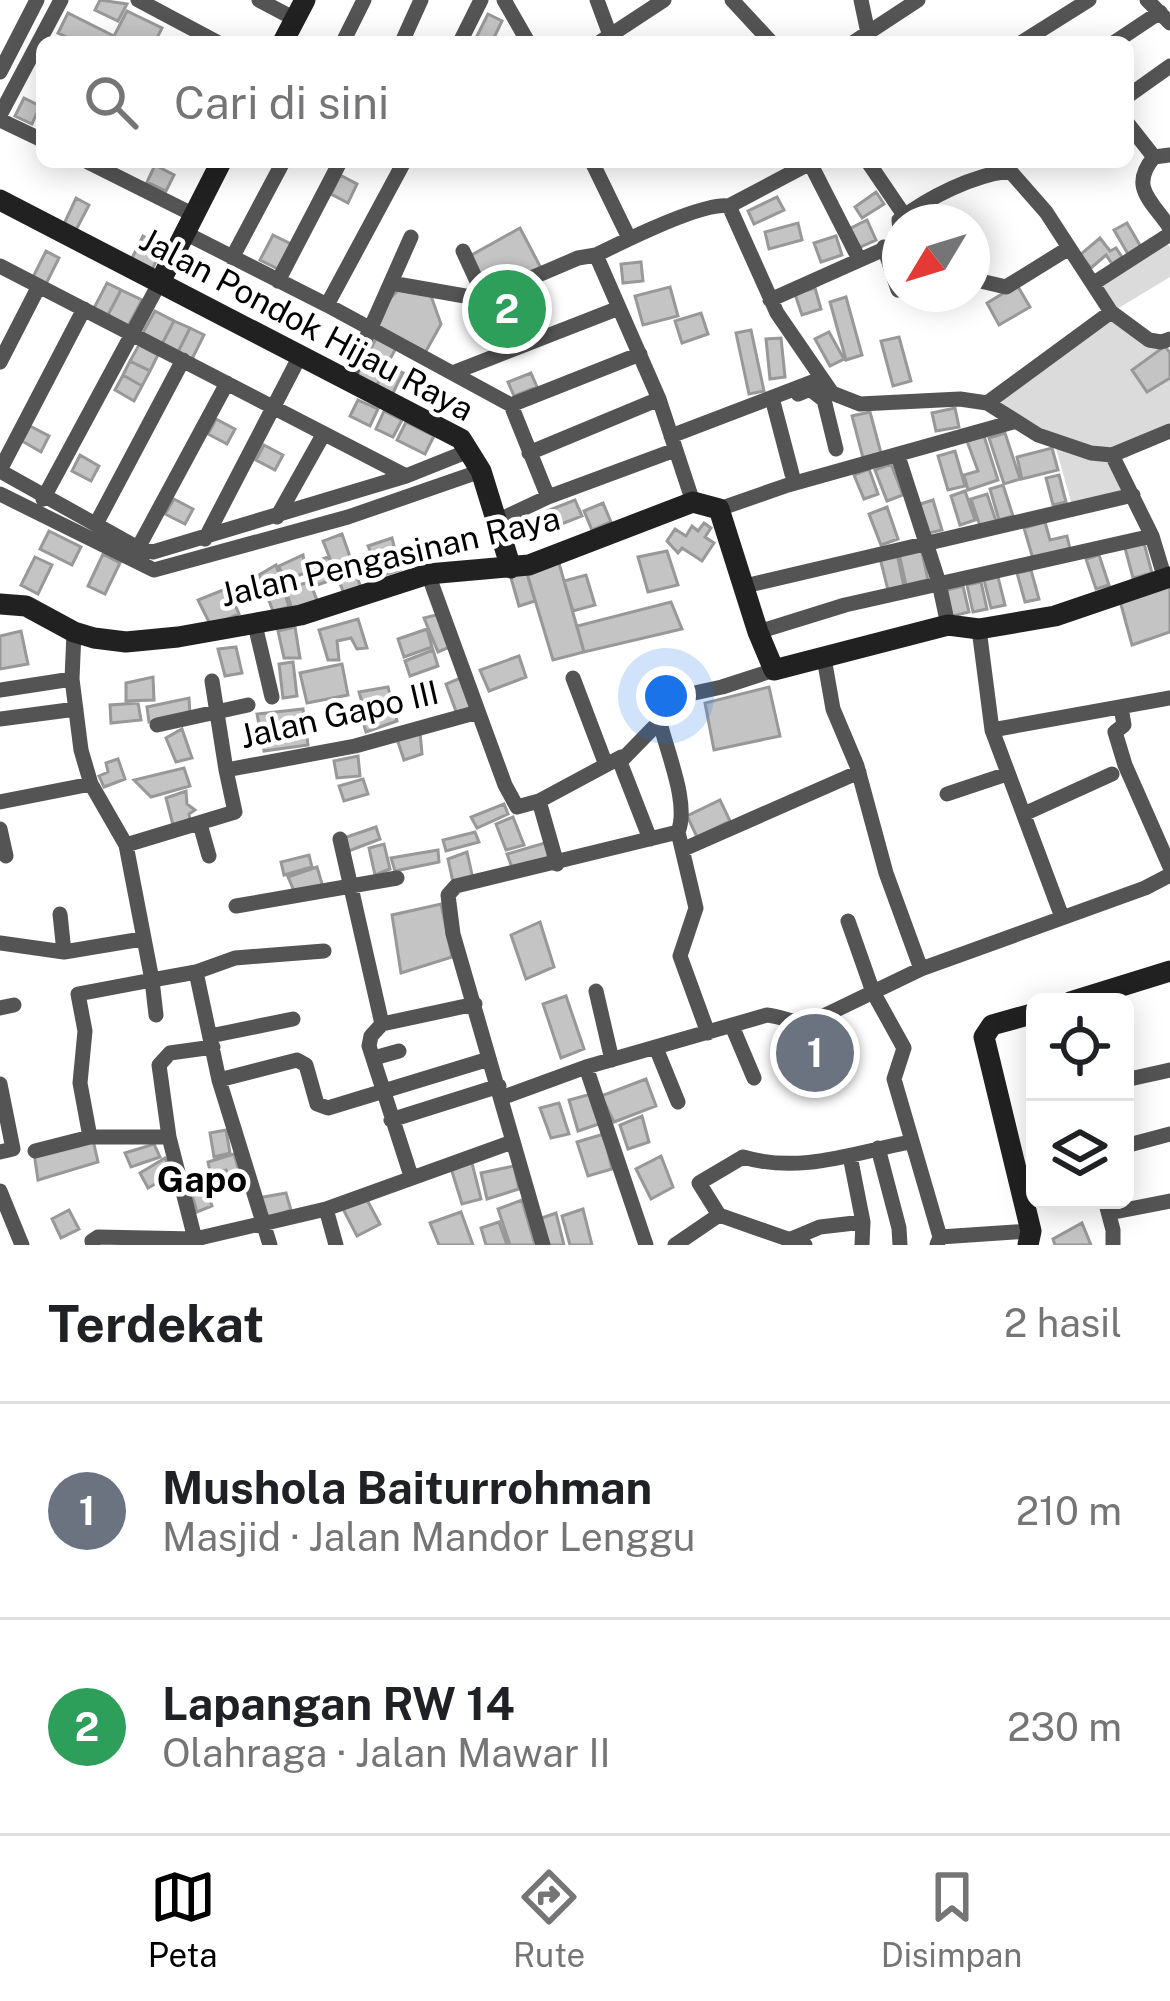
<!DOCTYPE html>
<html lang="id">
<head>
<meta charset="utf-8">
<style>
  body { margin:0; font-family:"Public Sans",sans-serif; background:#f6f6f6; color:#202124 }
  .controls { position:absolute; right:36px; bottom:36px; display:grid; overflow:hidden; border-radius:18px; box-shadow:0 6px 30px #0003 }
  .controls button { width:108px; height:108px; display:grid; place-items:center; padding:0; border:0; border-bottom:3px solid #e0e0e0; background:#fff; color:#202124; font:60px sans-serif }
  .compass { position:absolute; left:882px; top:204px; width:108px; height:108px; border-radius:50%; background:#fff; box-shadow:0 6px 30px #0003; rotate:232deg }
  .you { position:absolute; left:666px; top:696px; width:42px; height:42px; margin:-30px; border:9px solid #fff; border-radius:50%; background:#1a73e8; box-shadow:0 0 0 18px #1a73e833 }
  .badge { display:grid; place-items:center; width:78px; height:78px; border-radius:50%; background:#000; color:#fff; font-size:39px; font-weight:700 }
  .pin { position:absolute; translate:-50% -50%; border:6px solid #fff; box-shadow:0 3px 12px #0006 }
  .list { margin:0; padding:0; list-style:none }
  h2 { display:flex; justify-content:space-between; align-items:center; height:156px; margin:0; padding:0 48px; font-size:51px }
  h2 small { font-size:39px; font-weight:400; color:#757577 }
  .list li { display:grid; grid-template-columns:78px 1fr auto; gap:36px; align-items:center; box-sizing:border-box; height:216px; padding:0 48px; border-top:3px solid #e0e0e0 }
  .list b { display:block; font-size:45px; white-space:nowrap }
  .list p { margin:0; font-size:39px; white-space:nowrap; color:#757577 }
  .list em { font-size:39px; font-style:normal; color:#757577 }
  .icon { flex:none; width:66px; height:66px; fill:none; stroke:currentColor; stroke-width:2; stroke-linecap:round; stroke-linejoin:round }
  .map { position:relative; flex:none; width:1170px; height:1245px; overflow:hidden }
  .search { position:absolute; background:#fff; box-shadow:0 6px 30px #0003; left:36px; right:36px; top:36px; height:132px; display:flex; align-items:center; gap:30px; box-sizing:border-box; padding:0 42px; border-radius:18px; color:#757577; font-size:45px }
  .sheet { height:588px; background:#fff }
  nav { display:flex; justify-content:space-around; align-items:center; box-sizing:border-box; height:168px; border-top:3px solid #e0e0e0; background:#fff; font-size:33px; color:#757577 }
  nav a { display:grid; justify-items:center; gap:6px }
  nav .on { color:#000 }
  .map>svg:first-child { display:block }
  .green { fill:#dbdbdb }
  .building { fill:#c4c4c4; stroke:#989898; stroke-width:3 }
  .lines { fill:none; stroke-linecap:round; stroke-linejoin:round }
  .street { stroke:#545454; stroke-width:15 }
  .secondary { stroke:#212121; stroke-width:21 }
  .labels { text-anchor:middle; stroke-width:9; stroke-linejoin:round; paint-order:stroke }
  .street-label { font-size:33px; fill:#000; stroke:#fff }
  .neighbourhood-label { font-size:36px; font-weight:bold; fill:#000; stroke:#fff }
</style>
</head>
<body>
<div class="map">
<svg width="1170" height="1245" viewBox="0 0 1170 1245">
  <rect width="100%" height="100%" fill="#fff"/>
  <!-- green -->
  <path class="green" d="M1164,241L1170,247V277L1112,312L1165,346L1132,370L1147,391L1170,378V431L1112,455L1133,495L1073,509L1054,441L987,403L1111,312L1094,283Z
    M528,286L538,310L485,333L475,307Z"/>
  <!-- building -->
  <path class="building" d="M100,0L127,4L118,21L95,10Z
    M127,11L162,28L155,42H77L58,33L68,13L114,36Z
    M488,14L502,21L492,42L477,36Z
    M24,98L40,106L32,124L15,116Z
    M155,165L174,175L166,191L147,182Z
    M340,175L357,184L348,203L331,194Z
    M876,192L884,204L862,218L855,207Z
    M777,197L784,210L754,224L748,211Z
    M76,198L89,205L76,230L64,224Z
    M867,220L876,240L856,249L847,230Z
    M798,223L802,240L769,249L765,232Z
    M1127,223L1141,247L1128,254L1114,230Z
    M520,228L543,272L486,296L468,257Z
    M273,235L291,244L278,269L260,260Z
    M143,236L163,246L151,272L130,262Z
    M836,236L842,255L821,262L814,243Z
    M1100,238L1110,251L1116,248L1122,257L1112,264L1106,255L1091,268L1080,255Z
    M46,251L59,258L46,284L33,277Z
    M641,262L643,281L623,283L621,264Z
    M107,283L121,290L108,315L94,308Z
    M1017,285L1030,307L999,325L987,303Z
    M670,287L678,316L643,325L635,296Z
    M815,288L821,309L802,315L795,294Z
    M121,290L142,300L128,326L108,315Z
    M398,290L431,296L441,324L425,353L378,327L389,300Z
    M846,297L862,355L846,360L830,302Z
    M155,311L174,321L161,346L141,336Z
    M701,313L708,334L682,343L675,321Z
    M174,321L190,328L177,354L161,346Z
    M190,328L204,335L191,361L177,354Z
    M751,330L764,391L749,394L736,333Z
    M829,332L844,359L830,366L815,339Z
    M899,337L911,381L893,386L881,341Z
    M781,338L785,377L770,379L766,339Z
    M376,339L396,348L387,365L367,355Z
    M139,345L158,355L150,371L130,361Z
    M1165,346L1170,353V378L1147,392L1132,370Z
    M367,355L387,365L374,391L354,381Z
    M130,361L150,371L142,386L123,375Z
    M387,365L403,373L390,399L374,391Z
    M531,373L537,387L514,396L508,382Z
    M123,375L142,386L134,401L115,390Z
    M358,400L378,409L370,426L350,416Z
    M955,408L959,427L936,431L932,413Z
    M384,411L402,420L393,437L376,429Z
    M870,412L881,453L863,458L852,416Z
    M216,419L235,429L227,444L208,434Z
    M406,422L434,436L425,454L397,440Z
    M30,426L49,436L41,452L22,441Z
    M1005,433L1020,479L1004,484L989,438Z
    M984,436L998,480L968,490L964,475L978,471L967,441Z
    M264,445L283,455L275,470L256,460Z
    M1052,448L1058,470L1022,479L1017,457Z
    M955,451L965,486L948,490L938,456Z
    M80,455L99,466L91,481L72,471Z
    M891,464L903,495L887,501L875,470Z
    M869,469L878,494L864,499L854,475Z
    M1059,475L1066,502L1053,505L1046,478Z
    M1003,485L1013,516L999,520L990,489Z
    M965,491L975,520L960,525L951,496Z
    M987,494L996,521L980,526L971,499Z
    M174,499L193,509L185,524L165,514Z
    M575,500L582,516L554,527L547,511Z
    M933,500L942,530L925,534L917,505Z
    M603,503L611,522L592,530L584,511Z
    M887,507L898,539L881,545L869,514Z
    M1045,522L1050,540L1067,536L1070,549L1033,559L1024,528Z
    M704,523L711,528L705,537L714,543L702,561L682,548L678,553L667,541L675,529L686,536L692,526L698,531Z
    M49,531L81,547L72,565L40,549Z
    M342,534L361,588L345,596L323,541Z
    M392,538L400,570L381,576L368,546Z
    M1144,543L1152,573L1133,578L1125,548Z
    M921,548L928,580L906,585L899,553Z
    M667,551L678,585L648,592L638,557Z
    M103,554L120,563L105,594L88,586Z
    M897,554L904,587L888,590L880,558Z
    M303,555L306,573L284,580L279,566Z
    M1099,555L1109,585L1096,589L1086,559Z
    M557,556L584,652L553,660L526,570Z
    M35,557L52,565L38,594L21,585Z
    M328,557L337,578L314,586L306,565Z
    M276,565L289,607L273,611L259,575Z
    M526,570L535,601L519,606L509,571Z
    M1031,570L1039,599L1025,602L1017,573Z
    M586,575L595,605L573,611L564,581Z
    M998,577L1005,605L991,608L984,580Z
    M310,582L318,603L292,609L285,588Z
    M981,582L987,609L973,612L967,585Z
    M1170,582V632L1132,645L1120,601Z
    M963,586L969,612L949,617L943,591Z
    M228,588L239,614L211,626L198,600Z
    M671,602L682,629L584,652L577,626Z
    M440,614L452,646L438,652L424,618Z
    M358,619L367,648L357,649L351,638L337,641L339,660H328L319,630Z
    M295,627L300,658H284L278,631Z
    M427,629L432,647L404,657L398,639Z
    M21,631L28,664L0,669V636Z
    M236,647L242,673L225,676L218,649Z
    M433,650L438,666L410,676L405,661Z
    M519,656L526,677L489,691L480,670Z
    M293,662L297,696L283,698L279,664Z
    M342,664L348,695L307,703L300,673Z
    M153,677L154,700L126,701V683Z
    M463,677L473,708L457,714L446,684Z
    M388,687L391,699L363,706L359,692Z
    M769,687L780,736L714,750L705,703Z
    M189,698L190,715L149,722L147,707Z
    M138,703L141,720L111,723L110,705Z
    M392,703L397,721L366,732L361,715Z
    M303,709L308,745L264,751L257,714Z
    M182,729L192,758L176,762L166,738Z
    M420,732L422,754L404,760L397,739Z
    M358,756L360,776L337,778L334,761Z
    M118,759L125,779L104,787L99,776L108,772L106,763Z
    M184,768L190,786L151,797L134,780Z
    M363,779L368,794L344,801L339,786Z
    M186,791L187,804L195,810L189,814L190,820L173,825L166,798Z
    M720,800L730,821L697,837L687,816Z
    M504,804L508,814L477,828L471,817Z
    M513,817L524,845L506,850L496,824Z
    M376,827L380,839L346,852L341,839Z
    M475,832L479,842L446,851L443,840Z
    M548,842L553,858L513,870L507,854Z
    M384,844L390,869L375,875L369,848Z
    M438,850L439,862L395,871L391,858Z
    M467,852L473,879L453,882L448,859Z
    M309,855L312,867L284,875L281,862Z
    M317,867L323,887L294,891L288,877Z
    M441,904L452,957L401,973L392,915Z
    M540,922L554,967L526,979L511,935Z
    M566,996L584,1049L561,1058L543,1004Z
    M817,1038L830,1056L815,1067L802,1048Z
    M646,1079L656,1106L614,1122L601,1096Z
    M591,1094L599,1124L578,1131L569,1100Z
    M559,1103L569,1134L551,1138L540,1108Z
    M642,1116L649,1142L628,1149L620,1125Z
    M226,1130L230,1153L214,1157L210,1133Z
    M604,1134L612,1169L588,1176L577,1142Z
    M93,1140L98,1162L38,1180L34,1153Z
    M154,1144L160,1157L131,1167L125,1153Z
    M234,1154L241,1178L233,1183L226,1170L211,1175L208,1162Z
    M661,1156L673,1187L651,1199L636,1169Z
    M165,1158L173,1174L148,1188L140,1173Z
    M471,1159L481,1199L462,1204L450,1165Z
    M514,1166L519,1189L487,1199L481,1173Z
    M204,1184L212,1206L197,1212L190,1188Z
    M286,1193L291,1210L265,1219L258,1198Z
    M366,1198L380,1224L357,1236L343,1209Z
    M522,1200L535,1245H510L498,1209Z
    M583,1209L592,1245H570L562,1216Z
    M69,1210L79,1229L61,1238L52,1219Z
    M461,1212L473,1245H439L430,1223Z
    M556,1213L564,1245H547L539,1219Z
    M499,1222L507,1245H486L481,1228Z
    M1082,1223L1091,1245H1055L1053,1239Z"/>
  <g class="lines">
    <!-- street -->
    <path class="street" d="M138,0L217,42
      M259,0L295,19
      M504,0L528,42
      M597,0L610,35
      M732,0L771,42
      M861,0L868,33
      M1147,0L1170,23
      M343,42L364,0
      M402,42L421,0
      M460,42L481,0
      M600,42L664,0
      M854,42L918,0
      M1022,42L1089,0
      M1115,42L1160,12
      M0,72L37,0
      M1128,96L1170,66
      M0,115L61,0
      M0,120L42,140
      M1128,124L1154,157
      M1170,155L1154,157C1129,187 1151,200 1170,228
      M88,162L194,215
      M592,162L629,238
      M868,162L904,215
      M810,163L858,257
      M729,206L812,162
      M900,230L899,220C929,197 973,175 1010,171L1046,212L1111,312L1149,340L1161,342L1170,339
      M185,233L327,305L511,405L548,497
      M884,247L898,290
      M463,251L485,299
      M232,258L283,162
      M0,266L406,476
      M972,279L1006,287L1069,248
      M278,281L340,162
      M391,283L482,299L578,258L596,255
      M1094,283L1170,234
      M770,300L900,242
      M327,305L404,162
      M0,362L39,286
      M455,372L619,308
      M348,379L411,237
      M798,394L810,389L824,400L836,449
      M772,398L792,474
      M987,403L1111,312
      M511,405L640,354
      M671,436L820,379
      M529,453L659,399
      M1112,455L1152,536L1165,579
      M898,456L939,583L948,625
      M0,470L84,309
      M0,471L138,548L153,552L406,476L471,450
      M0,494L154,570L348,517L481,471
      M43,499L160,282
      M693,502L659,399L596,255C622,242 704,201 729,206L777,313L832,393L860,404L960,399L987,403L1038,435L1091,453L1112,455L1170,431
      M719,509L788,485L1013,422
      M277,517L323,435
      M497,521L548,497L675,450
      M96,524L183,360
      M205,539L301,354
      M138,548L227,383
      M428,574L505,785L517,807L539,801L621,757
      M745,586L1133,495
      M255,625L272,697
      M979,629L992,730L1062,917
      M74,632L72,679L81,750L91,784L126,845L152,980L196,972L219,1080L270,1245
      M758,632L845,605L1152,536
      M824,658L833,709L857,766L886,873L921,969
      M573,678L606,765
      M212,681L226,770
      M0,690L72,679
      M1121,707L1124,725L1115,732L1125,765L1170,867
      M0,719L76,709
      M157,725L248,705
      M992,730L1170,698
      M947,794L1007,774
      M539,801L557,864
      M0,802L91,784
      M1024,814L1112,774
      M200,824L209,856
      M0,829L6,856
      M340,839L382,1024L371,1036L369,1046L411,1176
      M650,839L620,762L658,723
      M126,845L235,812L226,770L355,746L478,712
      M684,849L859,772
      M236,906L397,878
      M60,914L64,952
      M848,921L873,992L904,1048L894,1079L940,1237L937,1245
      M0,943L64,952L142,939
      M196,972L235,958L324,951
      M596,991L612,1060
      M0,1008L14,1005
      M382,1024L475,1004
      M732,1026L754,1078
      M708,1033L680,956L696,908L678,832C691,800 661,740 656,705L662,700L722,687L774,670
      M210,1036L293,1019
      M656,1048L678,1102
      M374,1058L399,1051
      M586,1067L646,1245
      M219,1080L297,1060L306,1065L317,1104L328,1108L489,1059
      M1125,1080L1170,1070
      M0,1084L13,1149L0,1152
      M501,1098L586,1067L767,1015C782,1016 795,1025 809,1023L921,969L1145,888L1170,875
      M391,1120L499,1086
      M90,1137L80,1083L85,1031L78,994L152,980L156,1015
      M169,1137L159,1065L170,1053L213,1047
      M1125,1146L1170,1134
      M878,1148L899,1228L900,1245
      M35,1151L90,1137H169L195,1239L260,1224
      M850,1156L863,1222L862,1245
      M0,1191L22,1245
      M1105,1200L1113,1230V1245
      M326,1209L336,1245
      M1109,1213L1170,1201
      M719,1215L699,1183L743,1157C801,1174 853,1153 910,1142
      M262,1224L326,1209L512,1142
      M940,1237L1031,1231
      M789,1240L820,1227L863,1222
      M93,1245L92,1241L98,1237L195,1239L197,1245
      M543,1245L453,934L448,895L456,886L678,832
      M675,1245L719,1215L805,1245"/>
    <!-- secondary -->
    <path class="secondary" d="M283,42L305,0
      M0,200L461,439L481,471L511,568
      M160,282L221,162
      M0,604L26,606L74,632L94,638L126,642L178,637L301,615L428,574L529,565L693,502L719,509L758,632L774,670L948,625L979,629L1055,616L1170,577
      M1070,1002L1170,971
      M1028,1245L1031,1231L984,1037L992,1025L1035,1013"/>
  </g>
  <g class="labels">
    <!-- street labels -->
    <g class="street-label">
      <text transform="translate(307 324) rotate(28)" y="12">Jalan Pondok Hijau Raya</text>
      <text transform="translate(390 556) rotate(-13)" y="12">Jalan Pengasinan Raya</text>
      <text transform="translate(339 714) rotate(-13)" y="12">Jalan Gapo III</text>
    </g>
    <!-- neighbourhood labels -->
    <g class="neighbourhood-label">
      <text x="202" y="1192">Gapo</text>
    </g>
  </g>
</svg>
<div class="controls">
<button><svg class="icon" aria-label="locate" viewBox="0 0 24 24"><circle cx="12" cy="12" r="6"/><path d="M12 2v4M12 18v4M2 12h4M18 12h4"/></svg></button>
<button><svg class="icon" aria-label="layers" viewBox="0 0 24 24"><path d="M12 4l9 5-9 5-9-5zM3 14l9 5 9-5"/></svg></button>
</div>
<svg class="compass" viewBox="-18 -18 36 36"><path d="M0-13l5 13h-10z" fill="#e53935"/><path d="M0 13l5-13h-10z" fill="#757577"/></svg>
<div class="you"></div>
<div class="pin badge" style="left:815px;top:1053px;background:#6b7280">1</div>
<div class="pin badge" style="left:507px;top:309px;background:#2e9e5b">2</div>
<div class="search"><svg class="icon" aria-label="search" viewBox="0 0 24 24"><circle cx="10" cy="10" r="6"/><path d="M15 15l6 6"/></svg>Cari di sini</div>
</div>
<section class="sheet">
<h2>Terdekat<small>2 hasil</small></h2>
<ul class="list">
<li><span class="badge" style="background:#6b7280">1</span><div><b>Mushola Baiturrohman</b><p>Masjid · Jalan Mandor Lenggu</p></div><em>210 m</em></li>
<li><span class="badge" style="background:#2e9e5b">2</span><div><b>Lapangan RW 14</b><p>Olahraga · Jalan Mawar II</p></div><em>230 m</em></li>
</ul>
</section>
<nav>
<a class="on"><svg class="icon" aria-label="map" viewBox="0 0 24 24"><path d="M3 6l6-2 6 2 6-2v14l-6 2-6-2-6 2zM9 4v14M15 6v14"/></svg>Peta</a>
<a><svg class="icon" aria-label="directions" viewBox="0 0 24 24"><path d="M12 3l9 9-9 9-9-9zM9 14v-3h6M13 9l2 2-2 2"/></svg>Rute</a>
<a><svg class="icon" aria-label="saved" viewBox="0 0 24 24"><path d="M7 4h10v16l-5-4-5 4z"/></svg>Disimpan</a>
</nav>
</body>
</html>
